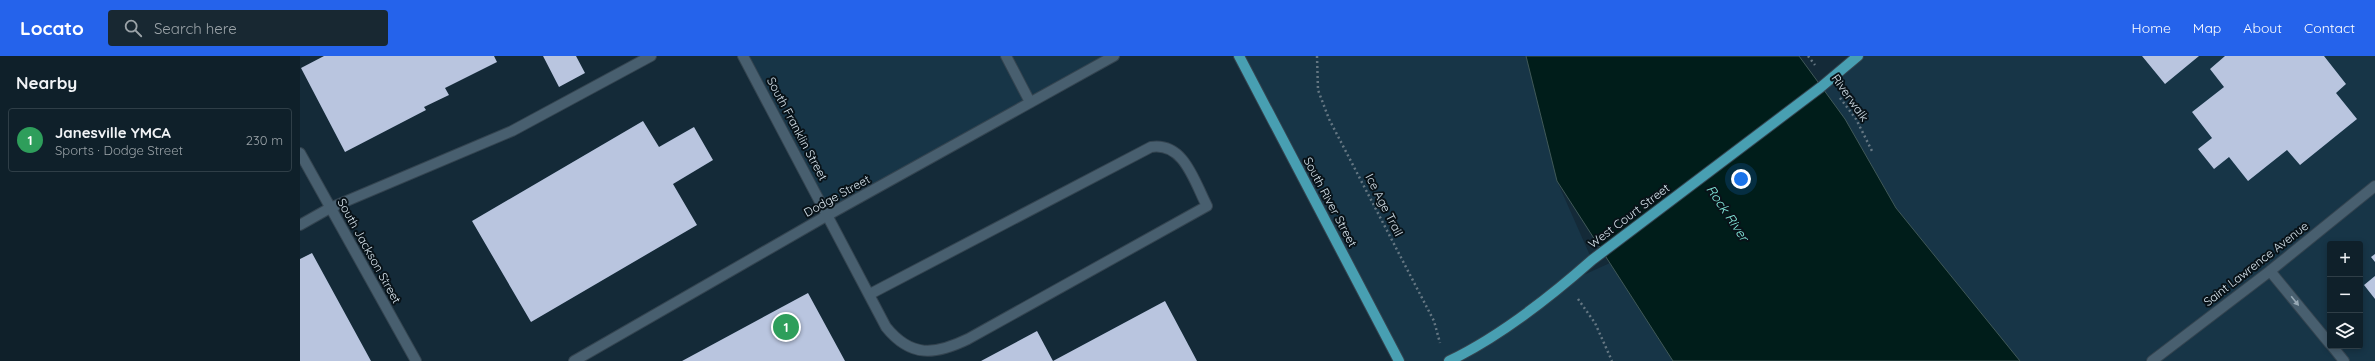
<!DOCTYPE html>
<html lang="en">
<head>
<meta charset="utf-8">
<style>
  body { margin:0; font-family:Quicksand,sans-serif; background:#182832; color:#f1f3f6 }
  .controls { position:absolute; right:12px; bottom:12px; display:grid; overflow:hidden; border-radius:4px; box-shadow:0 2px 6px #0003 }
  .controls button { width:36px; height:36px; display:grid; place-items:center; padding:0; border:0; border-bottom:1px solid #2f3e47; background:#0f202a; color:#f1f3f6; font:20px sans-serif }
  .you { position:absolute; left:1441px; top:123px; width:14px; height:14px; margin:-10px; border:3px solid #fff; border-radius:50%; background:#1a73e8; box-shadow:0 0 0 6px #1a73e833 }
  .badge { display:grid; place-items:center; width:26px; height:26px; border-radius:50%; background:#2563eb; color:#fff; font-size:13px; font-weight:700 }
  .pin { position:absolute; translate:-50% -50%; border:2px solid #fff; box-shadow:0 1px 4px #0006 }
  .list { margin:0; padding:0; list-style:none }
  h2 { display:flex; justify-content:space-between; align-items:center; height:52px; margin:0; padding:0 16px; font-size:17px }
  h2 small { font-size:13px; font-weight:400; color:#9ba3a8 }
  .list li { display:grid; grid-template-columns:26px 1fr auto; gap:12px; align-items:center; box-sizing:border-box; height:64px; margin:0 8px 8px; padding:0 8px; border:1px solid #2f3e47; border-radius:4px }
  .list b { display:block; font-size:15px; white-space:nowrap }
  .list p { margin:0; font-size:13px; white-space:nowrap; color:#9ba3a8 }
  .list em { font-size:13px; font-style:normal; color:#9ba3a8 }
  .icon { flex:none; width:22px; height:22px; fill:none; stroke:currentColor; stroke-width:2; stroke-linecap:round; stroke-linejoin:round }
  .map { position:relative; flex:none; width:2075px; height:305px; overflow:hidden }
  header { display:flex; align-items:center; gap:24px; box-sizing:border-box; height:56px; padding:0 20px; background:#2563eb; color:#fff }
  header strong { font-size:19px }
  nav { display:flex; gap:22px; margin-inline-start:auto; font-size:14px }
  .search { width:280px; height:36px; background:#182832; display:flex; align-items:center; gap:10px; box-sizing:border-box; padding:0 14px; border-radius:4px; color:#9ba3a8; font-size:15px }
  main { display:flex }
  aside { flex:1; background:#0f202a }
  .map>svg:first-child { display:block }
  .built { fill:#173547; fill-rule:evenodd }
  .water { fill:#001d1a; stroke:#405959 }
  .building { fill:#b9c5df }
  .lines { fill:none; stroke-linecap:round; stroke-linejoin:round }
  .minor-casing { stroke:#344450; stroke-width:12 }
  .major-casing { stroke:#344450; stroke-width:12 }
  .path { stroke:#657783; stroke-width:2.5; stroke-dasharray:2 3; stroke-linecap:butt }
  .minor { stroke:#485f6f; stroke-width:10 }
  .major { stroke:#489fb2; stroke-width:10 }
  .oneway { fill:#97a8b4 }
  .labels { text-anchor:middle; stroke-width:4; stroke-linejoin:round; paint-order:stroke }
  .street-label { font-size:12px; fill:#d7e4ed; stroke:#081218 }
  .water-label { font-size:13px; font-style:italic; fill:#85eadd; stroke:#081218 }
</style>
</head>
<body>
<header>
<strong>Locato</strong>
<div class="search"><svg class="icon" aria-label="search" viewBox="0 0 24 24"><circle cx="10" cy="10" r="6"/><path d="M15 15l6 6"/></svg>Search here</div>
<nav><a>Home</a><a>Map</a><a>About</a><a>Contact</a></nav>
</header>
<main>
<aside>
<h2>Nearby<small></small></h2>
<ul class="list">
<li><span class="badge" style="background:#2e9e5b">1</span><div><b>Janesville YMCA</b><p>Sports · Dodge Street</p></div><em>230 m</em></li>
</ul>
</aside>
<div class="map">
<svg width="2075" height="305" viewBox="0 0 2075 305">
  <rect width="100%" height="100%" fill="#142a38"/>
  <!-- built -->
  <path class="built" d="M443,0H814L528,159Z
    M939,0H1226L1257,125L1292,204L1268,226L1310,207L1373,305H1099Z
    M1558,0H2075V305H1720L1596,152L1545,63L1521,31ZM2030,188H2060V290H2030Z"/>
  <!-- water -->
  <path class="water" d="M1226,0H1499L1545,63L1596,152L1720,305H1373L1257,125Z"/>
  <!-- building -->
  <path class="building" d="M24,0H194L197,6L145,32L149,39L124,51L126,54L45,96L1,12Z
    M243,0H276L285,17L259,31Z
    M1842,0H1899L1865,28Z
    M1925,0H2024L2046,28L2036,37L2057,63L2000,109L1987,94L1948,125L1929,101L1914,113L1898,93L1912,82L1892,56L1924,31L1910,13Z
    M343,65L359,91L394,71L413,104L373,128L397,169L231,266L172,165Z
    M12,197L71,305H0V203Z
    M2075,198V206L2071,201Z
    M2075,220V243L2064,229Z
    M508,237L545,305H382Z
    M865,245L897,305H681L737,275L753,305Z"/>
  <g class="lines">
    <defs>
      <path id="minor" d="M443,0L586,271C611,302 635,299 668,283L907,150C894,125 884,86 851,91L570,238
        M706,0L730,46
        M0,97L116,305
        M0,169L30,152L212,75L351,0
        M1970,215L2030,288
        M2032,290L2044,305
        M274,305L528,159L814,0
        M1852,305L1970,215L2075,130"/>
      <path id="major" d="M939,0L1099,305
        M1149,305C1201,280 1249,242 1292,204L1521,31L1558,0"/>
    </defs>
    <!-- minor casing -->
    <use href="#minor" class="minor-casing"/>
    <!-- major casing -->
    <use href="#major" class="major-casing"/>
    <!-- path -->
    <path class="path" d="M1017,0L1018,34L1029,63L1134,265L1140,287
      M1508,0L1515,9
      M1540,42L1556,63L1573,97
      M1278,243L1295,267L1312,305"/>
    <!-- minor -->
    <use href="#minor" class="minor"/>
    <!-- major -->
    <use href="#major" class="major"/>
  </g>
  <!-- one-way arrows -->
  <defs><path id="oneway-solid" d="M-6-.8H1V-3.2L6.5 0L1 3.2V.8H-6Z"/></defs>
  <use class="oneway" href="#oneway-solid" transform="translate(1995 245) rotate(51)"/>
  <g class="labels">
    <!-- street labels -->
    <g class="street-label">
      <text transform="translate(1550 42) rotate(55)" y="4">Riverwalk</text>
      <text transform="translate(497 73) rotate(62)" y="4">South Franklin Street</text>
      <text transform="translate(537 140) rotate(-29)" y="4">Dodge Street</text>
      <text transform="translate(1030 146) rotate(62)" y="4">South River Street</text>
      <text transform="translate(1084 149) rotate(63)" y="4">Ice Age Trail</text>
      <text transform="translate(1329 160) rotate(-37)" y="4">West Court Street</text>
      <text transform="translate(69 195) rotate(61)" y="4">South Jackson Street</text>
      <text transform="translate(1956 208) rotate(-38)" y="4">Saint Lawrence Avenue</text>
    </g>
    <!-- water labels -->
    <g class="water-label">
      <text transform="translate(1428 157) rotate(56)" y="5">Rock River</text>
    </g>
  </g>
</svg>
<div class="controls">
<button>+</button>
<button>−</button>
<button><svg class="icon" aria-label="layers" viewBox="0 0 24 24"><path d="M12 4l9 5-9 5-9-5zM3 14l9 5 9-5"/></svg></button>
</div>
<div class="you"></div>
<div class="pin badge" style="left:486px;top:271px;background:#2e9e5b">1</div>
</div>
</main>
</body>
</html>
